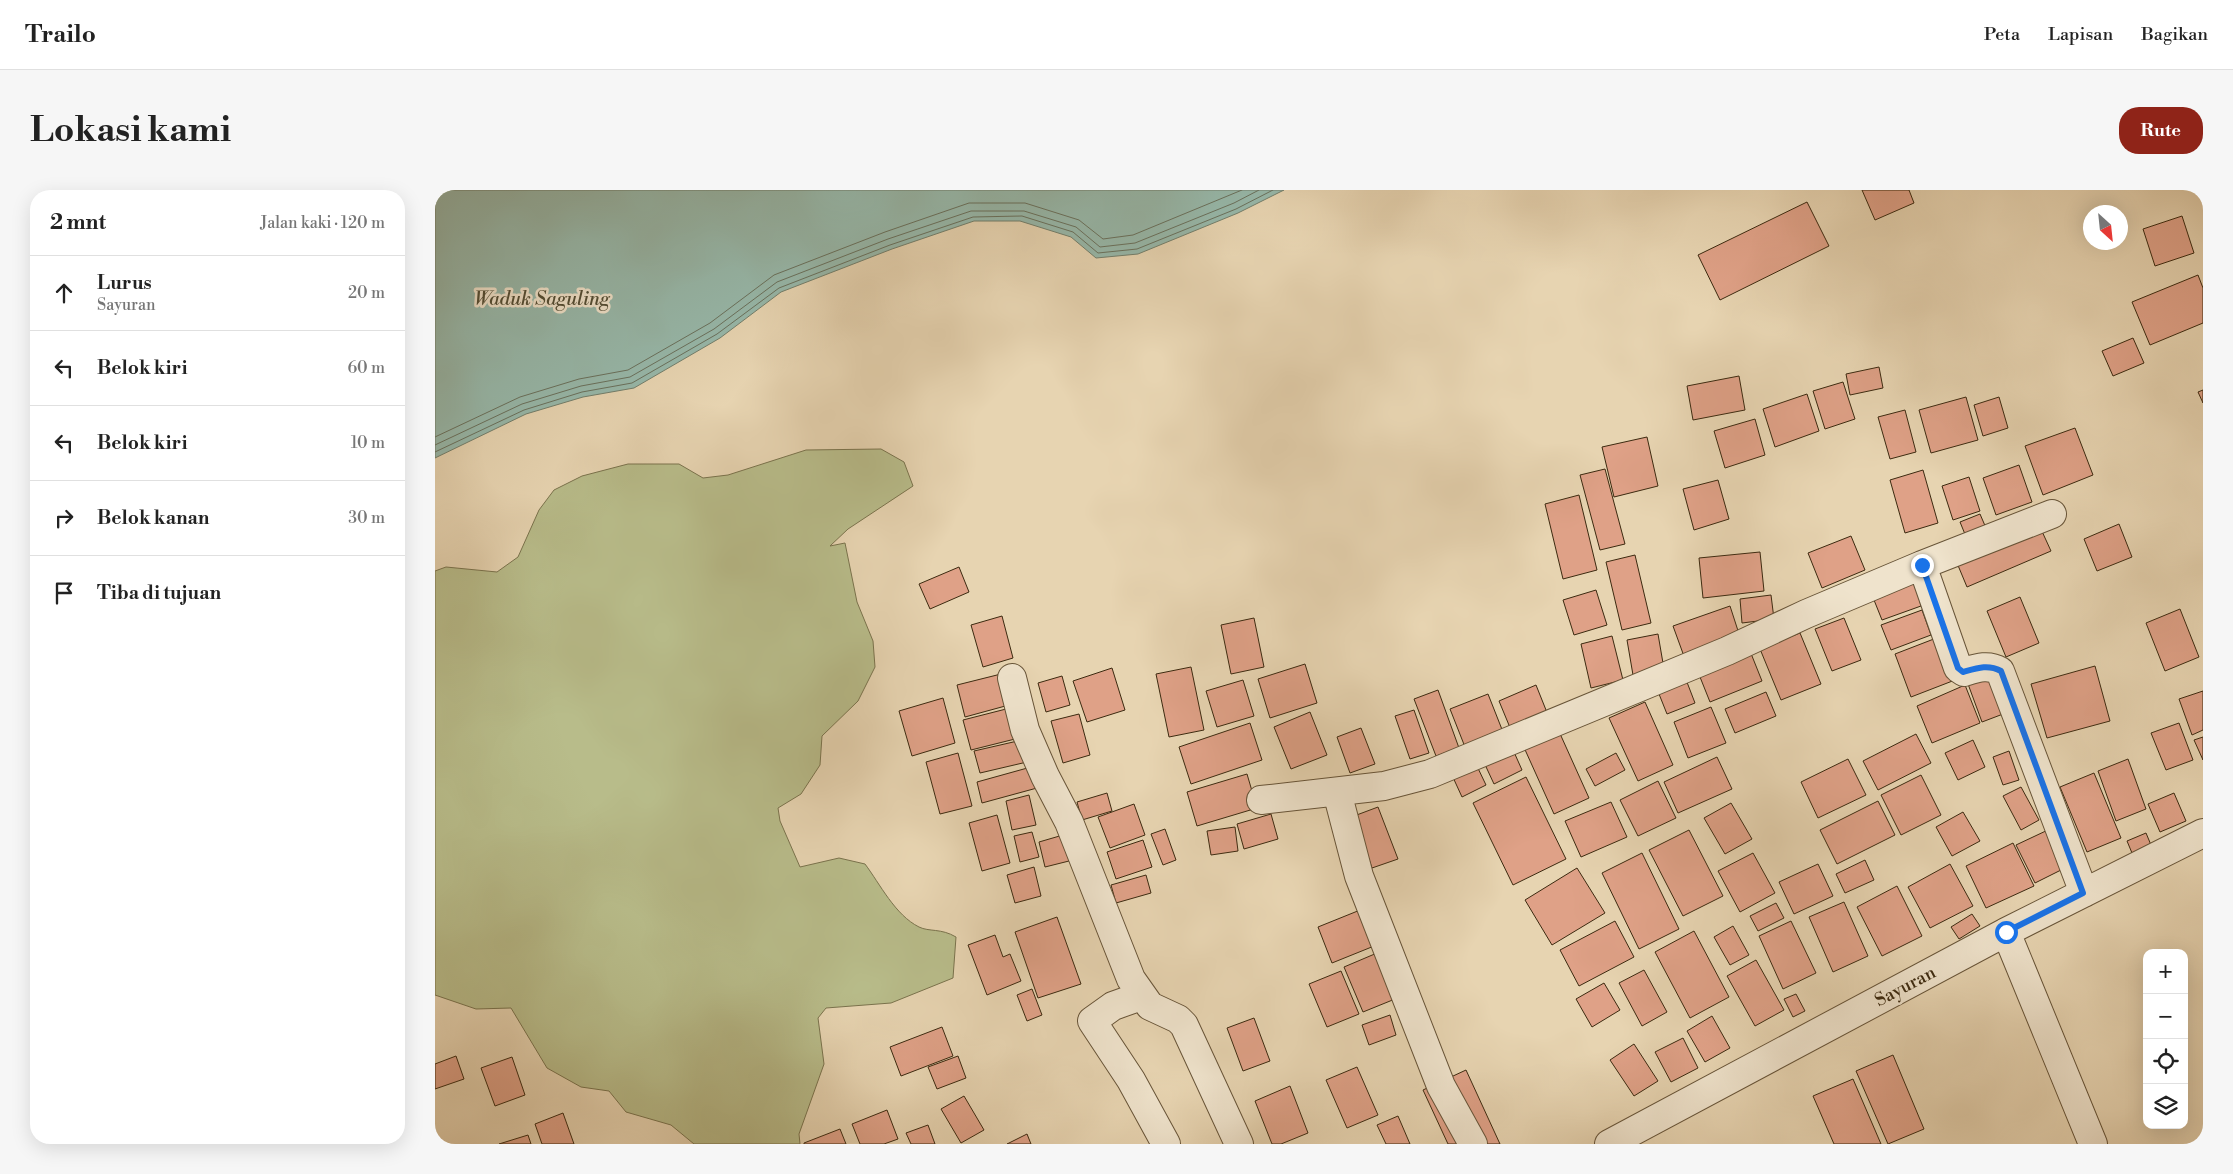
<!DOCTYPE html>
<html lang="id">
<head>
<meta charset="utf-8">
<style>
  body { margin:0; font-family:"Libre Bodoni",serif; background:#f6f6f6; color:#222 }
  .controls { position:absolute; right:15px; bottom:15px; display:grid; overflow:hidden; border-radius:10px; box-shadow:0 5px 20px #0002 }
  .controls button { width:45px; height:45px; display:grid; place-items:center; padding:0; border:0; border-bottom:1px solid #e0e0e0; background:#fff; color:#222; font:25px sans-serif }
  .compass { position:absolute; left:1648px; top:15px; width:45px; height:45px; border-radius:50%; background:#fff; box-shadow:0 5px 20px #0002; rotate:153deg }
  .stop { position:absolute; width:15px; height:15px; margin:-11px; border:4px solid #1a73e8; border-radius:50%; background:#fff }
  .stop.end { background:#1a73e8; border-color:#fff; box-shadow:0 1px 5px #0008 }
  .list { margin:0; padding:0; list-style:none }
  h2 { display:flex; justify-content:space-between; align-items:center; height:65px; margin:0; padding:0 20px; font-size:21px }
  h2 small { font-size:16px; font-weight:400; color:#767676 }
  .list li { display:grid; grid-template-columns:32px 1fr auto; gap:15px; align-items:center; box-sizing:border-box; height:75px; padding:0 20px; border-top:1px solid #e0e0e0 }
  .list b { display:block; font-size:19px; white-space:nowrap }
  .list p { margin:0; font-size:16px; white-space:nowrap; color:#767676 }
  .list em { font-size:16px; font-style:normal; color:#767676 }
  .icon { flex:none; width:28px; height:28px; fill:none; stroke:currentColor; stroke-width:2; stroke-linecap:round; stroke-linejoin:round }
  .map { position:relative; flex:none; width:1768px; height:954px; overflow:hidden; border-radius:20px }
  header { display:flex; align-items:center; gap:30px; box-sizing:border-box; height:70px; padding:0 25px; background:#fff; border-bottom:1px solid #e0e0e0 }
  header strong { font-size:24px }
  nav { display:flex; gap:28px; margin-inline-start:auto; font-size:18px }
  .intro { display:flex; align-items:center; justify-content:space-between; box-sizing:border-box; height:120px; padding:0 30px }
  h1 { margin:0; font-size:35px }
  .button { padding:12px 22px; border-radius:20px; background:#8f2418; color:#fff; font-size:18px; font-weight:700 }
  main { display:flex; gap:30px; padding:0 30px }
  aside { flex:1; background:#fff; border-radius:20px; box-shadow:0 5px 20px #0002 }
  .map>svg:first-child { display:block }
  .green { fill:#b8bc8a; stroke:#7a734d }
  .water { fill:#97b8aa; stroke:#737f6c }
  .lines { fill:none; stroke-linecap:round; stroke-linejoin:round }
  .shore { stroke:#6a715d; stroke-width:1 }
  .building { fill:#dfa187; stroke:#3c2a10 }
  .street-casing { stroke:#675438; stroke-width:30 }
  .street { stroke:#efe3cc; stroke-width:28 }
  .route { stroke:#1a73e8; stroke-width:6 }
  .labels { text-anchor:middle; stroke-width:5; stroke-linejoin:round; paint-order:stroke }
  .street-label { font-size:18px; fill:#3c2a10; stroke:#efe3cc }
  .water-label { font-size:19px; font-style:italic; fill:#534e36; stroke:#efe3cc }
</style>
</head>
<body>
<header>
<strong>Trailo</strong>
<nav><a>Peta</a><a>Lapisan</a><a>Bagikan</a></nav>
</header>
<div class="intro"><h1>Lokasi kami</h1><a class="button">Rute</a></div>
<main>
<aside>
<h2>2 mnt<small>Jalan kaki · 120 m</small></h2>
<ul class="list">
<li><svg class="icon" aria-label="ahead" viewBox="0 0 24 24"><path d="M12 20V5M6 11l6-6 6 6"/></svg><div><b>Lurus</b><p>Sayuran</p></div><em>20 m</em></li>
<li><svg class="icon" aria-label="left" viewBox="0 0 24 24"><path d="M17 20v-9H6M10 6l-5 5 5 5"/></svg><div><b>Belok kiri</b></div><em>60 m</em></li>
<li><svg class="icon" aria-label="left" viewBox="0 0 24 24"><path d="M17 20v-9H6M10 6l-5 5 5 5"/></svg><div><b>Belok kiri</b></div><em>10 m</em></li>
<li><svg class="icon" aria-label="right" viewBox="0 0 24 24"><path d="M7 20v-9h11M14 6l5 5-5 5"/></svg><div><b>Belok kanan</b></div><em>30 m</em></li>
<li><svg class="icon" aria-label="arrive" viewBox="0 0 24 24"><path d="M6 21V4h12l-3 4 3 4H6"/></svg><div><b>Tiba di tujuan</b></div></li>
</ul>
</aside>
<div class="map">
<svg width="1768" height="954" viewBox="0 0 1768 954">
  <rect width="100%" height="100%" fill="#e7d4b1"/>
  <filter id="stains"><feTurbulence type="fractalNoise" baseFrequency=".004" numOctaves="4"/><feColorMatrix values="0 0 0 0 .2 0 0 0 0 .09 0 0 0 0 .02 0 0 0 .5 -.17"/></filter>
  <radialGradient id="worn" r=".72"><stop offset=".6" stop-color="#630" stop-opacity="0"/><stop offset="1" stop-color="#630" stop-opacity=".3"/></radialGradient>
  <!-- green -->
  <path class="green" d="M446,259L469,272L478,296L413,339L395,356L410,353L422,412L438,451L440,477L423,511L387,546L385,575L366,604L343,618L345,631L365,677L404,668L430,674C445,694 460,725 484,737C494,742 506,738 521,747L518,788L456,813L391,818L383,828L389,874L364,944L365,954H259L236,935L191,922L174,901L146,897L112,878L76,818L41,819L0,805V381L11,377L62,382L83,367L104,320L119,300L147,286L193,274H244L268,288L293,285L371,260Z"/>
  <!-- water -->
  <path class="water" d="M0,0H849L803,23L703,64L661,68L636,47L585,31H539L457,59L346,102L285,148L199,198L148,207L91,224L0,268Z"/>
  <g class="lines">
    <!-- shore -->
    <path class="shore" d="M0,247L85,207L144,189L193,180L275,133L339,85L450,42L534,13H590L644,30L668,49L698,45L807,0
      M0,255L87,214L146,196L195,187L279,139L342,92L453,49L536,21H589L641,37L665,57L700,53L799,13L824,0
      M0,262L89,220L147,202L197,193L282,144L344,98L455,55L538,27L587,26L638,42L663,63L702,59L801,19L838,0"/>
  </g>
  <!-- building -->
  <path class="building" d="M1427,0H1474L1479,13L1440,30Z
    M1372,12L1394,56L1285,110L1263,65Z
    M1747,26L1759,63L1720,76L1708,39Z
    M1763,85L1768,98V133L1715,155L1697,112Z
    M1698,148L1709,173L1678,186L1667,161Z
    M1444,177L1448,198L1415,205L1411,184Z
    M1304,186L1310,220L1258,230L1252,196Z
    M1408,192L1420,229L1390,239L1378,201Z
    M1768,200V213L1763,202Z
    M1372,204L1384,241L1340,257L1328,219Z
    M1531,207L1543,250L1496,263L1484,220Z
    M1564,207L1573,238L1548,246L1539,215Z
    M1470,220L1481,262L1455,269L1443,227Z
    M1320,229L1330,265L1290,278L1279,241Z
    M1640,238L1658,285L1608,305L1590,256Z
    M1212,247L1223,296L1179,307L1167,257Z
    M1584,275L1597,312L1561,325L1548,288Z
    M1170,279L1190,354L1165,360L1145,285Z
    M1488,280L1503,333L1470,343L1455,290Z
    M1534,287L1545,321L1518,330L1507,296Z
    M1283,290L1294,329L1259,340L1248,299Z
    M1144,305L1162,380L1128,389L1110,314Z
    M1545,324L1554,345L1534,354L1525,332Z
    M1684,334L1697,367L1662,381L1649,349Z
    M1605,337L1616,361L1532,397L1522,373Z
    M1416,346L1430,380L1387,398L1373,363Z
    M1325,362L1329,401L1268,408L1264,368Z
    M1200,365L1216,433L1187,440L1171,372Z
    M524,377L534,402L495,419L484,394Z
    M1479,387L1486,416L1447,430L1435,400Z
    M1161,400L1172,435L1139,445L1128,410Z
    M1336,405L1339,429L1307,433L1305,409Z
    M1585,407L1604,453L1571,467L1552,421Z
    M1295,416L1306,450L1250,469L1238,436Z
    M1745,419L1764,467L1730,481L1711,433Z
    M1487,420L1496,445L1456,460L1446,435Z
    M567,426L578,468L548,477L536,435Z
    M819,428L829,477L796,484L786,435Z
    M1409,428L1426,470L1397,481L1380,439Z
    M1365,443L1386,494L1346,510L1325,459Z
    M1223,444L1229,479L1198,485L1192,450Z
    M1177,446L1188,490L1156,498L1146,454Z
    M1504,447L1520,490L1476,507L1460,464Z
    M1315,461L1327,491L1275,512L1263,482Z
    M870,474L882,513L835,528L823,489Z
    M1660,476L1675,531L1612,548L1596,494Z
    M756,477L769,540L734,547L721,484Z
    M677,478L690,520L652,532L638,491Z
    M1561,483L1576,521L1547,532L1533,494Z
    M566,484L574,515L530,527L522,495Z
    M627,486L635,515L611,522L603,493Z
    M1250,487L1260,513L1232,524L1222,499Z
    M808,490L819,526L782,537L771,501Z
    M1101,495L1113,525L1076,540L1064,511Z
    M1530,495L1545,533L1497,553L1482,516Z
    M1003,500L1024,558L1001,566L979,509Z
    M1768,501V540L1757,545L1744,509Z
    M1331,502L1341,526L1300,543L1290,519Z
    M1053,504L1068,542L1030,557L1015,519Z
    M508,508L520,553L477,566L464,521Z
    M1210,512L1238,575L1203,591L1174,528Z
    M1276,517L1291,553L1253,568L1239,532Z
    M575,518L584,548L536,560L528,530Z
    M979,520L994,563L975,569L960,526Z
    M875,522L892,565L856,579L839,537Z
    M644,524L655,565L628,573L616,531Z
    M815,533L827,570L756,594L744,557Z
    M1744,533L1758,570L1731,580L1716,543Z
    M1122,537L1154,608L1119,624L1087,553Z
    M926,538L940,574L915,583L902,547Z
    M1481,544L1496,573L1443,600L1428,571Z
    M1768,547V570L1759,550Z
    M587,550L592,572L545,583L539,561Z
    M1538,550L1550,577L1523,590L1510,563Z
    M1075,553L1087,580L1059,594L1046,566Z
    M1574,561L1584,590L1568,595L1558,567Z
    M523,563L537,616L505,624L491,572Z
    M1181,563L1190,580L1160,596L1151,579Z
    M1282,567L1297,599L1243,623L1229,592Z
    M1413,569L1431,605L1383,628L1366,592Z
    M1693,569L1711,619L1681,631L1663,581Z
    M1040,572L1051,595L1027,607L1016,583Z
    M596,577L602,598L547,613L542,592Z
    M1659,583L1686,648L1652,662L1625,597Z
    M812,584L822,618L762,636L752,602Z
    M1486,585L1506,625L1466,645L1446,605Z
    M1091,587L1131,669L1078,695L1038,613Z
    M1223,591L1241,628L1203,646L1185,610Z
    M1586,597L1604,630L1586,640L1568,606Z
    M672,603L677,621L647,630L642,612Z
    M1739,603L1751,631L1725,642L1713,614Z
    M594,605L601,635L577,640L571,611Z
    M1443,611L1460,645L1402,674L1385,640Z
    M1176,612L1192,647L1146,667L1130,631Z
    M1296,613L1317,649L1290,664L1269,628Z
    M699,614L710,645L675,658L663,627Z
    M943,617L963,669L937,678L919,626Z
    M1528,622L1545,651L1517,666L1501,637Z
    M836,624L843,649L809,659L802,634Z
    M562,625L575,673L547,681L534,633Z
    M800,637L803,661L776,665L772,641Z
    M730,639L741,670L728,675L716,644Z
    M1615,639L1632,677L1600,693L1581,655Z
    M1254,640L1288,706L1248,726L1214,660Z
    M597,642L604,667L585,672L579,646Z
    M1711,643L1716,655L1697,663L1692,651Z
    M628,645L634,671L610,677L604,652Z
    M708,650L717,677L681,689L672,662Z
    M1578,653L1599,696L1551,718L1531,676Z
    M1207,663L1244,739L1204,759L1167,683Z
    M1318,663L1340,703L1305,722L1283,681Z
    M1430,670L1439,690L1410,703L1401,684Z
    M1383,674L1398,706L1359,724L1344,692Z
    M1515,674L1538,716L1495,738L1473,697Z
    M599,677L606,706L580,713L572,685Z
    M1142,678L1170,723L1117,755L1090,710Z
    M711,685L716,703L681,713L676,695Z
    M1462,696L1487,746L1447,766L1422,717Z
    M1409,712L1433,766L1398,782L1374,727Z
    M1341,713L1349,728L1323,741L1315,726Z
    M940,714L954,750L897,773L883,737Z
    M1537,724L1545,736L1524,749L1516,737Z
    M622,727L646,794L603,808L580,742Z
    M1180,731L1199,767L1144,796L1125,760Z
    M1356,731L1381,783L1348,799L1324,746Z
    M1298,736L1314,765L1295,775L1279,747Z
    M1259,741L1294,807L1255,828L1220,762Z
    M560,745L568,767L575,764L586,791L552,805L533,755Z
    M942,763L960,809L928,822L909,777Z
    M1321,770L1349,820L1320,836L1292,786Z
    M1209,780L1232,822L1207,836L1184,793Z
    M906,781L924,824L892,837L874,794Z
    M1169,793L1185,820L1157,837L1141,809Z
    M597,799L607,825L592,831L582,805Z
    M1361,804L1370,821L1358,827L1349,809Z
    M955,825L961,845L934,855L927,835Z
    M1277,826L1295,858L1270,872L1252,841Z
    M819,828L835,871L808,881L792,838Z
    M507,837L518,866L466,886L455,857Z
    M1248,848L1263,878L1236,892L1220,862Z
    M1199,854L1223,891L1199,906L1175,870Z
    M1458,865L1489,939L1453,954L1421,881Z
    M21,866L29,889L0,899V874Z
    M523,866L531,888L502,899L493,877Z
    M77,867L90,905L60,916L46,878Z
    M922,877L943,925L912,938L891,890Z
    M1031,880L1065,954H1013L988,900Z
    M1418,889L1446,954H1399L1378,906Z
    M855,896L873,943L846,954H837L820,911Z
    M529,906L549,940L526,953L506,919Z
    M452,920L463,949L449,954H425L417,934Z
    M128,923L139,954H107L100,934Z
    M963,926L975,954H951L942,935Z
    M493,935L500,954H476L471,943Z
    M405,939L411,954H369V953Z
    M592,944L596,954H572Z
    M93,945L96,954H64Z"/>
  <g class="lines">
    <defs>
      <path id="street" d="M1487,375L1617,324
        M577,488L590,540L610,586L634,632L696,789L715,816L743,829L749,835L804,954
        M902,602L924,686L1006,896L1038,954
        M826,610L949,596L995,584L1292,461L1371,424L1487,375L1523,478L1529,482C1542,478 1553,474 1565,481L1649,703
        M1571,742L1658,954
        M706,806L678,816L657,831L696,890L731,954
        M1174,954L1571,742L1768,643"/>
    </defs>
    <!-- street casing -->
    <use href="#street" class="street-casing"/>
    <!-- street -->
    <use href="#street" class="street"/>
  </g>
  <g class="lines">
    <!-- route -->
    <path class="route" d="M1487,375L1523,478L1528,482C1542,478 1553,474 1566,481L1648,703L1571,742"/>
  </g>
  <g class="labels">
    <!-- street labels -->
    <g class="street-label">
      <text transform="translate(1470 796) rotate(-28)" y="6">Sayuran</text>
    </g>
    <!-- water labels -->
    <g class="water-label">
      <text x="107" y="115">Waduk Saguling</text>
    </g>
  </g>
  <rect width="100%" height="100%" filter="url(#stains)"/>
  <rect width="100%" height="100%" fill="url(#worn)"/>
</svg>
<div class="controls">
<button>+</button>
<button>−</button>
<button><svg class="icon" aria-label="locate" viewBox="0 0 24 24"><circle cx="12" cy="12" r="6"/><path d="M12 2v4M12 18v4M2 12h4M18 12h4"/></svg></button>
<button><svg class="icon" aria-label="layers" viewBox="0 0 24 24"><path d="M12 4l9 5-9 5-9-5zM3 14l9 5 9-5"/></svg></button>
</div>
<svg class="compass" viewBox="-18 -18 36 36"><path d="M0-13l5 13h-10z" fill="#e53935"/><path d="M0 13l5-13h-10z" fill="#767676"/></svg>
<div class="stop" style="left:1571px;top:742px"></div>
<div class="stop end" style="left:1487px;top:375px"></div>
</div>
</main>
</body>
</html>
